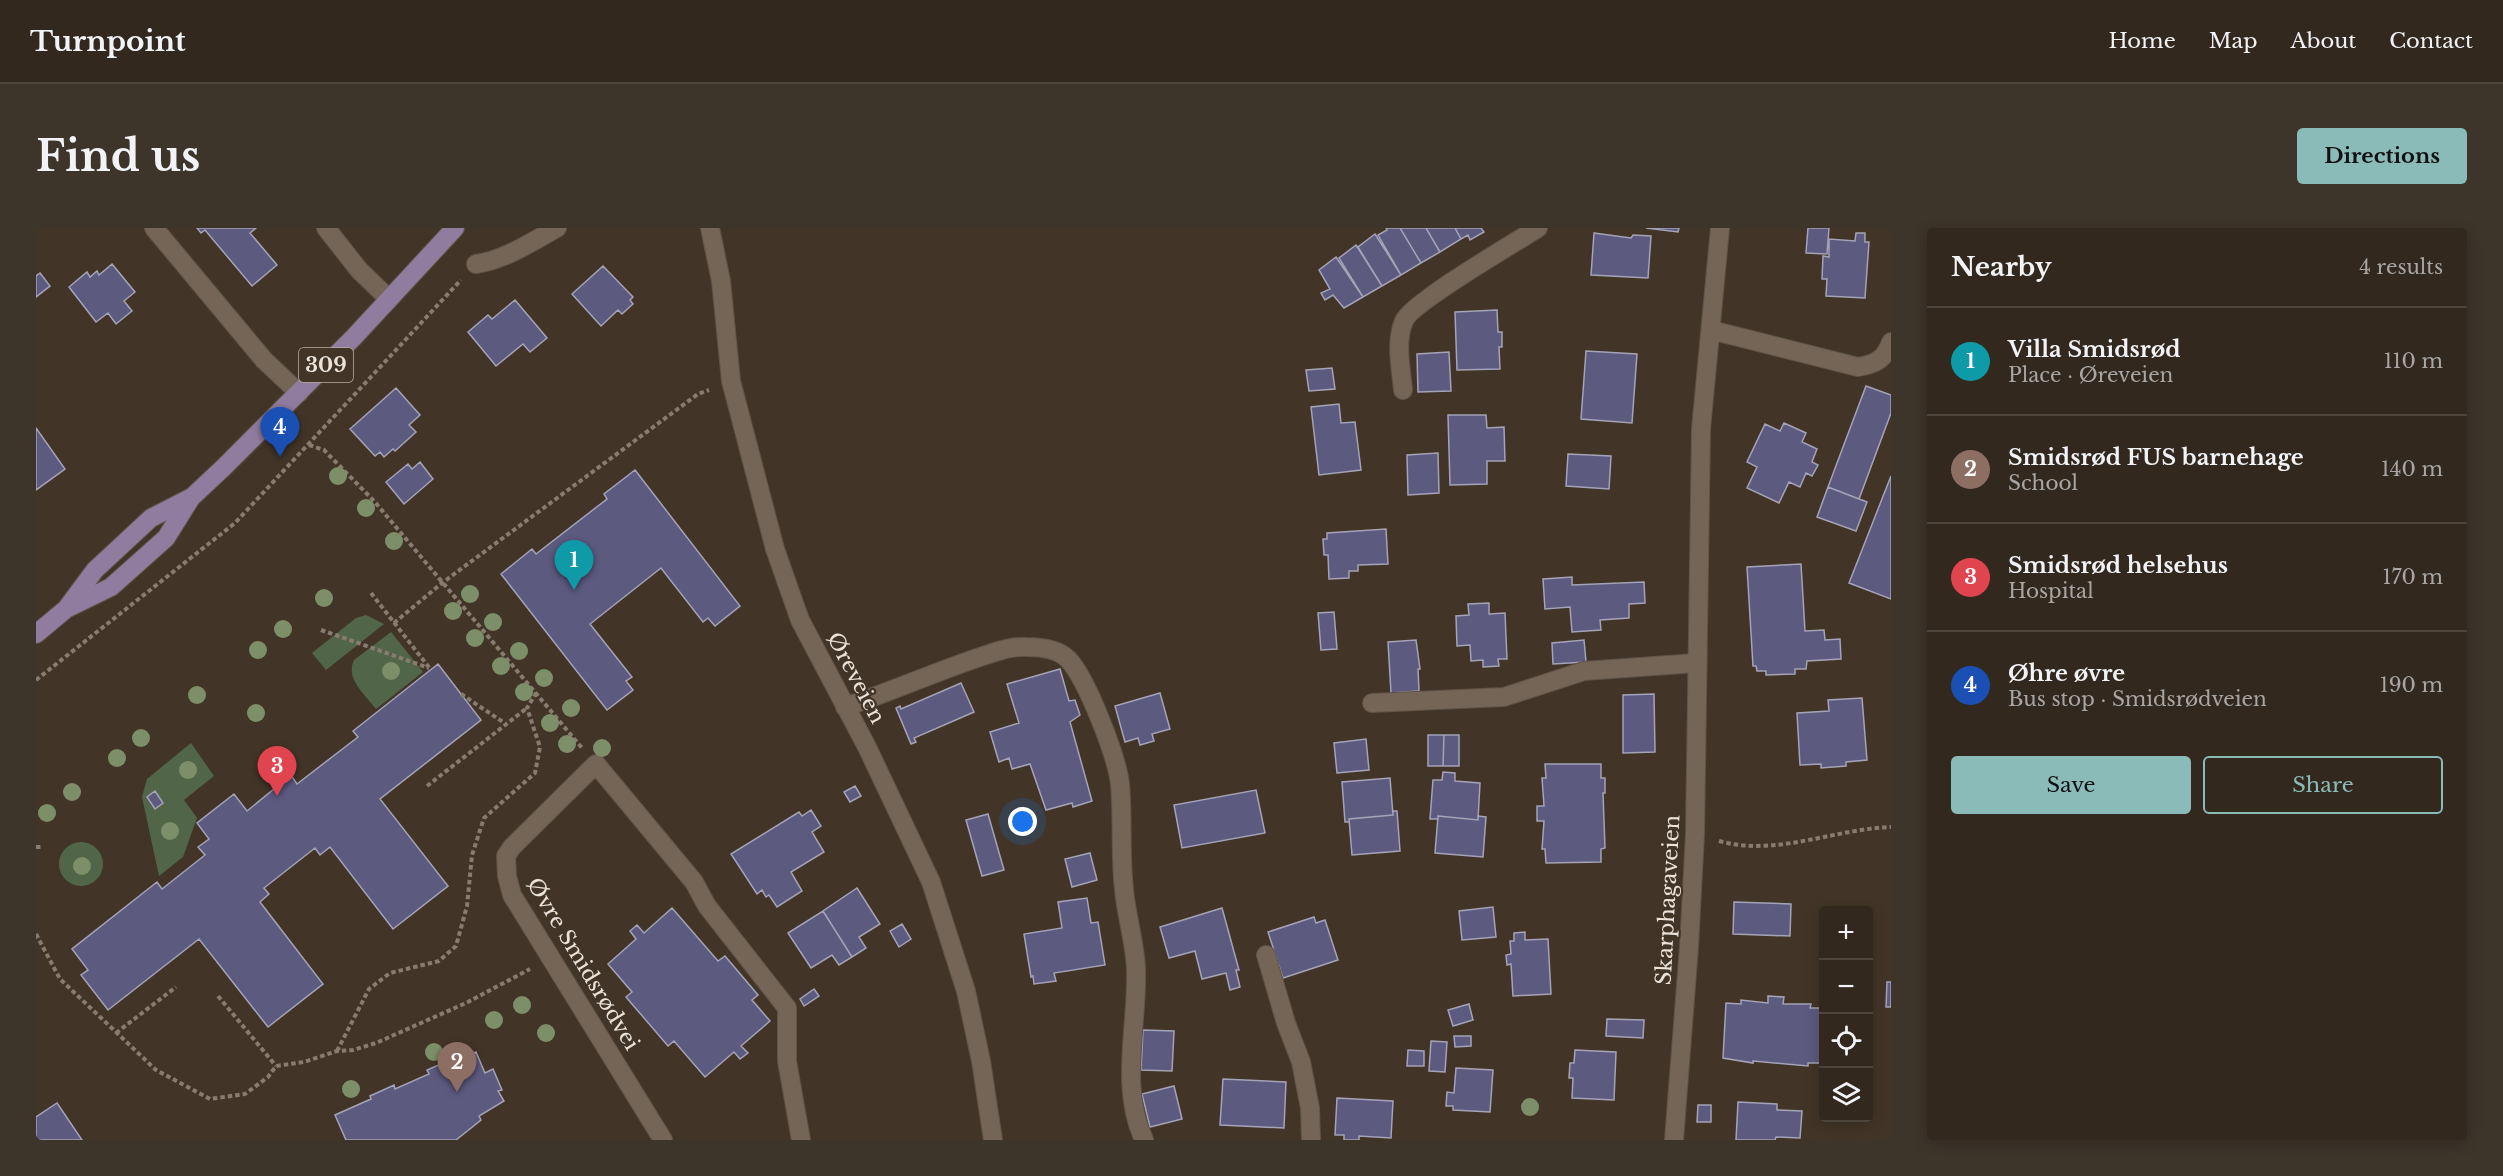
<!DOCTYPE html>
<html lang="en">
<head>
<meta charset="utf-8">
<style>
  body { margin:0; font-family:"Libre Baskerville",serif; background:#3d342a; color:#f1f3f6 }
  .controls { position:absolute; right:18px; bottom:18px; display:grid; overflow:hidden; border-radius:6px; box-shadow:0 3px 15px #0003 }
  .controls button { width:54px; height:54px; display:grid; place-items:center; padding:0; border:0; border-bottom:2px solid #4d443b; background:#32281d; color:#f1f3f6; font:30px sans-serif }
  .you { position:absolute; left:987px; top:594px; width:21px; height:21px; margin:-15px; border:4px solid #fff; border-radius:50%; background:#1a73e8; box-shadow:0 0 0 9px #1a73e833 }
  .badge { display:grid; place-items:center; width:39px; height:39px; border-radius:50%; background:#8bbbb9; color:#fff; font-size:20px; font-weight:700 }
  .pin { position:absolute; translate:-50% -50px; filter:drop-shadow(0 2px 3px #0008) }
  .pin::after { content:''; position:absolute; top:32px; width:21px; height:18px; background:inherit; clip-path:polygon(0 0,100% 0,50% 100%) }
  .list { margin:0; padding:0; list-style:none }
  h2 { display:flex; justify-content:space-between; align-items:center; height:78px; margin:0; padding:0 24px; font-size:26px }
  h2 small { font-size:20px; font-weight:400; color:#a8a6a4 }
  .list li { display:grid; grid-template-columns:39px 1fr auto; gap:18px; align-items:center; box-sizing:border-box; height:108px; padding:0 24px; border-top:2px solid #4d443b }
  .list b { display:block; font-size:22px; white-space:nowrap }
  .list p { margin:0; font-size:20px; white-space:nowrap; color:#a8a6a4 }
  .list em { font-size:20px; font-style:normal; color:#a8a6a4 }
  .actions { display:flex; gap:12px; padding:18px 24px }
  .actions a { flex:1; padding:14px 0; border:2px solid #8bbbb9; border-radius:6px; text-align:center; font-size:21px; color:#8bbbb9 }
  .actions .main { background:#8bbbb9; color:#111 }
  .icon { flex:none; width:33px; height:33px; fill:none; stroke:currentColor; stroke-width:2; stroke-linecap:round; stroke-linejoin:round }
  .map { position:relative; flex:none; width:1855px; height:912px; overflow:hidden; border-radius:6px }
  header { display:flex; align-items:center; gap:36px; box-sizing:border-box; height:84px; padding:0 30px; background:#32281d; border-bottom:2px solid #4d443b }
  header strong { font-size:28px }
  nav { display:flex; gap:33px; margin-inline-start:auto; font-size:21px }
  .intro { display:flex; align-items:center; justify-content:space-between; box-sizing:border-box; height:144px; padding:0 36px }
  h1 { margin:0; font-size:42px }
  .button { padding:15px 27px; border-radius:6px; background:#8bbbb9; color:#111; font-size:21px; font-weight:700 }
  main { display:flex; gap:36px; padding:0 36px }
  aside { flex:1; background:#32281d; border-radius:6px; box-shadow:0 3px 15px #0003 }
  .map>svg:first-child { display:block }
  .green { fill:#516648 }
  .building { fill:#5d5a80; stroke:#a4a3b7; stroke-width:1.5 }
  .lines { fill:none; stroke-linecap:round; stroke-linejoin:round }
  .minor-casing { stroke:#5f5348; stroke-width:20 }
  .major-casing { stroke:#5f5348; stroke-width:20 }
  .path { stroke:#887c71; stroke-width:4; stroke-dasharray:4.5 3; stroke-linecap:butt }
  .minor { stroke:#746556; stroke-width:18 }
  .major { stroke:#907c9f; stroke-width:18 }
  .tree { fill:#7d8f68 }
  .labels { text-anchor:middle; stroke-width:4.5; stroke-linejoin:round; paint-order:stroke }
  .shield { fill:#423527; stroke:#b8aea4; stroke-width:1.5 }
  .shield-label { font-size:20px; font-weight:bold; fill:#ebe2da }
  .street-label { font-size:21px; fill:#ebe2da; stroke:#423527 }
</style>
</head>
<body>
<header>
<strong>Turnpoint</strong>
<nav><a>Home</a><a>Map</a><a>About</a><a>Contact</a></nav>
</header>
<div class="intro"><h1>Find us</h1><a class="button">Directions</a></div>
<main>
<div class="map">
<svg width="1855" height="912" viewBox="0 0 1855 912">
  <rect width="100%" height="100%" fill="#423527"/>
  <!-- green -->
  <path class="green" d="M330,387L348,396L290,442L276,425L320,390Z
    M355,404L387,444L340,481C329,466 309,451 318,432Z
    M155,515L178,548L148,572L161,590L147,629L123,648L106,569L111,551Z
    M23 636a22 22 0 1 1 44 0a22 22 0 1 1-44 0Z"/>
  <!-- building -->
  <path class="building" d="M161,0H220L214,5L241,37L216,58L169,2L165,5Z
    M1350,0H1364L1385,35L1365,47L1342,7L1351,2Z
    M1364,0H1390L1404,24L1385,35Z
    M1390,0H1419L1425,11L1404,24Z
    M1419,0H1445L1448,4L1434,12L1432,7L1425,11Z
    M1610,0H1643L1642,4Z
    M1772,0H1793L1791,26L1770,25Z
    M1558,5L1595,10L1597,7L1615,8L1612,50L1555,47Z
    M1820,5H1829V14H1833L1829,70L1790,68L1791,51H1786L1787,28L1793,29V11L1819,13Z
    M1339,6L1365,47L1346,58L1322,19Z
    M1320,17L1346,58L1327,69L1303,30Z
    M1300,29L1327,69L1308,80L1297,67L1289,72L1285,65L1294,61L1283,42Z
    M76,36L99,64L88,73L96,83L80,96L72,85L60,94L33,59L51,44L54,49L61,43L63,47Z
    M567,38L597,69L594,72L597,76L586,86L582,82L565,98L536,66Z
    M4,45L14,58L0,69V48Z
    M479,72L511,110L494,124L487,116L460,138L432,104L452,87L456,91Z
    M1461,82L1462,104H1466V119H1463L1464,141L1421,142L1419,84Z
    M1550,123L1601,126L1596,195L1545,191Z
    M1413,124L1415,163L1382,164L1381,126Z
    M1296,140L1299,161L1273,163L1270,142Z
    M1830,158L1855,167V185L1823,271L1792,259Z
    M360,160L384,187L373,197L380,204L359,223L357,221L348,229L344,224L339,228L314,201Z
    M1303,176L1305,195L1319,194L1325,242L1283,247L1275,179Z
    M1412,187H1450L1451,200L1468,199L1469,233H1451V256L1414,257Z
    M1748,195L1770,205L1766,214L1781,221L1776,234L1782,237L1776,248L1770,245L1764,259L1753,254L1743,275L1711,260L1721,239L1711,234L1729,196L1744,203Z
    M0,200L29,241L0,262Z
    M1402,225L1403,265L1372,267L1371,227Z
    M1532,226L1575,228L1573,261L1530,258Z
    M384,234L397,251L368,276L350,254L372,236L376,241Z
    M599,242L704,378L679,398L672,390L667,394L625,340L554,396L596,449L590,453L597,462L571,482L465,346L496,321L500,326L571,271L568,266Z
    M1855,248V371L1813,355Z
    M1792,259L1831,274L1820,303L1781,289Z
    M1350,301L1352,336L1322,337V343H1313V350L1293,351L1292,327H1288L1287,311H1291V305Z
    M1765,336L1769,403L1788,402L1789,412L1804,411L1805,431L1771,433L1770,441H1759V446L1730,447V443H1721L1720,438H1717L1711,339Z
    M1536,349V357L1608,354L1609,375L1593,376V390L1564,392L1565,402L1536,404L1534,379L1509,381L1507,351Z
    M1453,375V386L1469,385L1471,431H1462L1463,438L1447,439V432L1435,433L1434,417L1421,418L1420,388L1433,387L1432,376Z
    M1298,384L1301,421L1285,422L1282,385Z
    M1380,412L1384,441H1382L1383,463L1355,465L1352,414Z
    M1548,412L1550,434L1517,436L1516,415Z
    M402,436L445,492L344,571L412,658L357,701L294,619L284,627L279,620L228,660L233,666L224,674L287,756L232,799L163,711L72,782L45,747L52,742L36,721L121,654L126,661L169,627L162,619L173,611L161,595L198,566L211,583L255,547L261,556L322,509L317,503Z
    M1024,441L1033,473L1039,472L1044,487L1034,494L1056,573L1037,579L1036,575L1010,582L994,536L976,541L973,530L963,534L954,504L983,495L971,456Z
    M925,455L938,484L878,510L880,514L875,516L860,480L864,478L865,481Z
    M1124,465L1134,501L1116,506L1118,513L1104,517L1102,510L1089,514L1079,478Z
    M1618,466L1619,524L1587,525V467Z
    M1826,470L1831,532L1810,534V538L1785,540V536L1764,537L1761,485L1793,483L1792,472Z
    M1392,507H1408L1407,538H1392Z
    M1408,507H1423V538H1407Z
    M1330,511L1333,542L1301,545L1298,515Z
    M1509,536H1565V550H1569V565H1567L1569,620L1565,621V634L1510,635L1509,621H1506L1508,593H1501V578H1508L1506,550H1510Z
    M1407,544L1419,545V553L1444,555L1442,592L1402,588V591H1394L1397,552H1406Z
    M1354,550L1357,587L1313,591V594H1309L1306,554Z
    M819,558L825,568L814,574L808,564Z
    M1220,562L1229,605L1146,620L1138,577Z
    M119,563L127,575L119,581L111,569Z
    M775,582L785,598L776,604L788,624L755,644L766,663L741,679L733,667L730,669L726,662L721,666L695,626L763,584L766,588Z
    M1357,583H1361L1364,623L1316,627L1313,591L1357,587Z
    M952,586L968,642L946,648L930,592Z
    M1402,588L1442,592V588L1450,589L1447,629L1399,625Z
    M1054,625L1061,652L1036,659L1029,631Z
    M821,660L844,696L823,709L830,720L816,729L787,683Z
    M1051,670L1055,695L1062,694L1069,737L1018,745L1020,753L998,756L997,748L995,749L988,706L1026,700L1022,674Z
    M1698,674L1755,676L1754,708L1697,706Z
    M1457,679L1460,709L1426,712L1423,683Z
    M636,680L682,733L689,728L722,767L716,772L734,793L705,818L712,825L704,831L698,824L669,849L638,813L632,818L590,769L596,764L572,736L600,711L594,703L601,697L608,705Z
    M1186,680L1203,742H1200L1204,759L1194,762L1190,745L1166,751L1159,723L1133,730L1124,699Z
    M787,683L816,729L803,737L796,727L775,740L752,705Z
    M1278,689L1280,695L1289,692L1302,732L1247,750L1232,704Z
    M866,696L875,711L863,719L854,703Z
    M1489,704V712L1512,711L1515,766L1477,768L1475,736L1471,737L1470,727L1475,726L1474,713H1478V705Z
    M1851,754H1855V779H1850Z
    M778,761L783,768L768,778L764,771Z
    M1732,768L1748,769L1747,776H1775L1774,780H1788L1786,835H1772V838L1717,833V835L1687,830L1690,775L1705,776V772L1732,775Z
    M1433,776L1437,792L1417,798L1412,782Z
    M1571,791L1608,792L1607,810L1570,808Z
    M1107,802L1138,803L1136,843L1105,842Z
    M1418,808H1435V818L1419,819Z
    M1395,813L1411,814L1409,844L1393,843Z
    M1372,822L1388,823V838H1371Z
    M1539,822L1580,824L1578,872L1536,870L1537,850H1533L1534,835H1538Z
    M440,824L449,845L457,841L466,862L462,863L468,873L443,888L445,892L420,912H310L299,887L335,871L334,868L358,857L359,861L393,846L391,842L414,832L416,835Z
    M1420,840L1457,842L1454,884L1417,882V878H1410L1411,864L1418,865Z
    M1187,851L1250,854L1248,900L1184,897Z
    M1138,858L1146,891L1114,899L1106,866Z
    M1301,870L1357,873L1355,910L1323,908V912H1308V907H1299Z
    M1702,874L1741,876V882L1766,883L1764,910L1740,909L1739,912H1700Z
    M21,875L46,912H0V889Z
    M1662,877H1675V894H1661Z"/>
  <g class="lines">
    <defs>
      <path id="minor" d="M118,0L228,132L263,165
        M290,0L323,42L353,71
        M674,0L685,53L695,153L739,321L764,392L831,519L895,654L930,763L945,833L957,912
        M440,36C469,32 495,14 521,0
        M1675,102L1822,139C1840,136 1849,131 1855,114
        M1367,162C1365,140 1359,114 1368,93C1375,75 1480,14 1502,0
        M1336,475L1468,469L1548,443L1660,435
        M809,479C854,464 897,445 941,430C957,425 973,418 990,419C1004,419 1022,421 1032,431C1051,451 1081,529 1084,556C1087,591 1084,626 1088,661C1090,687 1099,714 1100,741C1102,798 1083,858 1108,912
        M1230,727L1250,795L1265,834L1274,880L1275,912
        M627,912L476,667L471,648L470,628L476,619L560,536L658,654L671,678L751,780V833L765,912
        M1638,912L1653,719L1659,606L1665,201L1684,0"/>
      <path id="major" d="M30,381L59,342L115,290L156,269L187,240L318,109L419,0
        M0,406L30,381L75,359L130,310L155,270"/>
    </defs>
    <!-- minor casing -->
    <use href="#minor" class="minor-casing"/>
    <!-- major casing -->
    <use href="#major" class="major-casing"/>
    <!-- path -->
    <path class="path" d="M273,217L288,222L338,273L546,520
      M335,365L395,442
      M358,395L406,355L662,166L673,162
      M285,402L393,440
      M0,452L199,295L425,52
      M425,466L470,496
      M391,558L491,480
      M1683,613C1740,629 1797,601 1855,599
      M0,619H6
      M0,706L24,751L120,842L174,871L209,866L232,849L240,838L268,834L301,823L317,822L340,815L430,775L494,741
      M182,768L240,838
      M80,805L140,759
      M301,823L333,761L354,745L403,733L420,718L431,678L436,627L448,590L499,545L504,519L491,480L500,465"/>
    <!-- minor -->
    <use href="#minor" class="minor"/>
    <!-- major -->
    <use href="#major" class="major"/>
  </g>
  <!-- trees -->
  <g class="tree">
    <circle cx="302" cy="248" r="9"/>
    <circle cx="330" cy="280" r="9"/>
    <circle cx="358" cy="313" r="9"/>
    <circle cx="434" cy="366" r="9"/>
    <circle cx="288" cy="370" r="9"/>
    <circle cx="417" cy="383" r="9"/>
    <circle cx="457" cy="394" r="9"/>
    <circle cx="247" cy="401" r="9"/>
    <circle cx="439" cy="410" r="9"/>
    <circle cx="222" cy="422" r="9"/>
    <circle cx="483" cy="423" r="9"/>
    <circle cx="465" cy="438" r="9"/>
    <circle cx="355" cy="443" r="9"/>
    <circle cx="508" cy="450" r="9"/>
    <circle cx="488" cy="464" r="9"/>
    <circle cx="161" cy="467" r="9"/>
    <circle cx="535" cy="480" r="9"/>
    <circle cx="220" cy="485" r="9"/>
    <circle cx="514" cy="495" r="9"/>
    <circle cx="105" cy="510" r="9"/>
    <circle cx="531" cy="516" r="9"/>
    <circle cx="566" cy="520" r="9"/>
    <circle cx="81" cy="530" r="9"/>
    <circle cx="152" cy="542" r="9"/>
    <circle cx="36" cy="564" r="9"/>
    <circle cx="11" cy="585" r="9"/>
    <circle cx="134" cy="603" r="9"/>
    <circle cx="46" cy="638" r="9"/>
    <circle cx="486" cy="777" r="9"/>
    <circle cx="458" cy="792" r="9"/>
    <circle cx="510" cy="805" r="9"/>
    <circle cx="398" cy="824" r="9"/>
    <circle cx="315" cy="861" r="9"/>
    <circle cx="1494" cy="879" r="9"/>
  </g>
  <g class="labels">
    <!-- shield labels -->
    <rect class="shield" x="263" y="120" width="54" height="34" rx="4.5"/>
    <g class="shield-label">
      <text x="290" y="144">309</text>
    </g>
    <!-- street labels -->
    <g class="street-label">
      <text transform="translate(820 450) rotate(62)" y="7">Øreveien</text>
      <text transform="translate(1632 672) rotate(-87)" y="7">Skarphagaveien</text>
      <text transform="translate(547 736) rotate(59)" y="7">Øvre Smidsrødvei</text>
    </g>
  </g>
</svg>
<div class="controls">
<button>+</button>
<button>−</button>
<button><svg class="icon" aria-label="locate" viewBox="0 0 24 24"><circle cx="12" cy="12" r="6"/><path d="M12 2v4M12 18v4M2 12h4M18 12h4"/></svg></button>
<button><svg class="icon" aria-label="layers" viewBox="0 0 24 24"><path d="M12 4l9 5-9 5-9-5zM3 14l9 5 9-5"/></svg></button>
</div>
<div class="you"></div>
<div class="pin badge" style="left:538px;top:362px;background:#0f9aa8">1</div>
<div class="pin badge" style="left:421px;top:864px;background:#8d6e63">2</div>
<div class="pin badge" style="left:241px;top:568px;background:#e0444e">3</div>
<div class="pin badge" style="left:244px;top:229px;background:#1a4fb4">4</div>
</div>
<aside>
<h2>Nearby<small>4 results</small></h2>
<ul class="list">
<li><span class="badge" style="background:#0f9aa8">1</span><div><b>Villa Smidsrød</b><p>Place · Øreveien</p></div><em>110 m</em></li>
<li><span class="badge" style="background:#8d6e63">2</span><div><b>Smidsrød FUS barnehage</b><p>School</p></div><em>140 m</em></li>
<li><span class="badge" style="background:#e0444e">3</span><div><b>Smidsrød helsehus</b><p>Hospital</p></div><em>170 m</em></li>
<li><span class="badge" style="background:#1a4fb4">4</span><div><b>Øhre øvre</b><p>Bus stop · Smidsrødveien</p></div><em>190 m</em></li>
</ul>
<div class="actions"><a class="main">Save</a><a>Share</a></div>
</aside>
</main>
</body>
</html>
